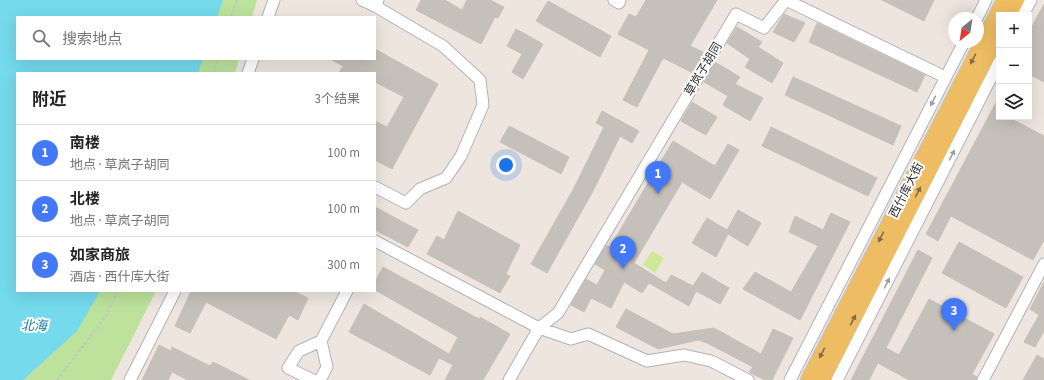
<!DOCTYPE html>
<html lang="zh">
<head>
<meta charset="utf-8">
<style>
  body { margin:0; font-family:"Source Sans 3","Noto Sans SC",sans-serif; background:#f6f6f6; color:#222 }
  .controls { position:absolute; right:12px; top:12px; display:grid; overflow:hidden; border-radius:0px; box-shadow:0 4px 16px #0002 }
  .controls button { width:36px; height:36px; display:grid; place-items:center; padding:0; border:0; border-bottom:1px solid #e0e0e0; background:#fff; color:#222; font:20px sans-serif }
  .compass { position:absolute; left:948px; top:12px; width:36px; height:36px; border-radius:50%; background:#fff; box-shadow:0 4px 16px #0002; rotate:210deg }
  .you { position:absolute; left:506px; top:165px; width:14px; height:14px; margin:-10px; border:3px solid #fff; border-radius:50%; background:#1a73e8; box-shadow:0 0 0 6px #1a73e833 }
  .badge { display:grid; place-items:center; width:26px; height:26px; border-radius:50%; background:#4379f6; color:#fff; font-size:13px; font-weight:700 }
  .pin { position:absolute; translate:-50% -33px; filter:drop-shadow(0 1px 2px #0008) }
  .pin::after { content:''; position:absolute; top:21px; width:14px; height:12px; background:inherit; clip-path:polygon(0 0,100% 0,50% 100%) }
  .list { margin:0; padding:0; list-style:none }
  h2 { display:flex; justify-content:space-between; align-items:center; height:52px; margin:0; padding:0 16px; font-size:17px }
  h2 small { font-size:13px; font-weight:400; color:#767676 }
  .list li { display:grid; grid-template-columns:26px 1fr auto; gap:12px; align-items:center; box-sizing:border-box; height:56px; padding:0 16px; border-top:1px solid #e0e0e0 }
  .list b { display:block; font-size:15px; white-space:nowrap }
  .list p { margin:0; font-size:13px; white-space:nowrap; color:#767676 }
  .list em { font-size:13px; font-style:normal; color:#767676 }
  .icon { flex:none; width:22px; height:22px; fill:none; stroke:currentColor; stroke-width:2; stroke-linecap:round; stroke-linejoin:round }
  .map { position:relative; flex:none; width:1044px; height:380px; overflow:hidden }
  .search { position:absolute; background:#fff; box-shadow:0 4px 16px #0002; left:16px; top:16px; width:360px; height:44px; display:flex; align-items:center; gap:10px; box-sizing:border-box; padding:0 14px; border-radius:0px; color:#767676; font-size:15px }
  .panel { position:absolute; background:#fff; box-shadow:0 4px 16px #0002; left:16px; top:72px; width:360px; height:220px; border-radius:0px }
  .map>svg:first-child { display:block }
  .grass { fill:#bce29c }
  .pitch { fill:#d0e999 }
  .water { fill:#74daec }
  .building { fill:#c6c0ba; stroke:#c9c1b8 }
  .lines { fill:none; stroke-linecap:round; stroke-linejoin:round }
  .minor-casing { stroke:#afb3bc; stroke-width:13 }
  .major-casing { stroke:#c4c4c4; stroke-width:16 }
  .path { stroke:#c4c4c4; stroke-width:2; stroke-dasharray:3 2; stroke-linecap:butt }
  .minor { stroke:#fff; stroke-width:11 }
  .major { stroke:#eebd63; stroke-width:14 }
  .oneway { fill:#836d45 }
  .oneway2 { fill:#a0a0a0 }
  .labels { text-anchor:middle; stroke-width:4; stroke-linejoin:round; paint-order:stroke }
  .street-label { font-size:12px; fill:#2c2c2c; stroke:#fff }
  .water-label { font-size:13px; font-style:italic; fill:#117c9b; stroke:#fff }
</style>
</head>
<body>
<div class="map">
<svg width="1044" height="380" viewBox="0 0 1044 380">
  <rect width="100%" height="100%" fill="#ede5de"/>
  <!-- grass -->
  <path class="grass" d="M0,0H257L252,17H17V59H239L235,73H17V291H156L111,380H0Z"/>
  <!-- pitch -->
  <path class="pitch" d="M652,251L664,258L655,273L643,265Z"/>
  <!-- water -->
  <path class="water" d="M0,0H223L217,17H17V59H203L198,73H17V291H100L77,331L23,380H0Z"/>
  <!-- building -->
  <path class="building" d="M421,0H445L462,10L467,0H490L504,7L498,18L495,17L481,44L416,10Z
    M646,0H717L690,46L703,52L702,54L703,55L693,73L663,58L637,107L623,100L649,50L618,34L629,14L636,17Z
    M882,0H934L924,21Z
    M548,1L611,36L600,57L536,21Z
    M1044,4V82L1029,74V32Z
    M784,14L805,23L794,42L773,32Z
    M817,23L925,75L917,92L809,42Z
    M737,27L762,42L758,47L783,63L772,83L745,67L750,59L727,43Z
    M516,29L543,44L523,79L512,72L522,54L507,46Z
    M375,49L438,84L392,169L375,160V121L387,127L404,97L375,82V73H339L343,66L330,59H375Z
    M715,62L740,77L735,84L763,98L750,121L723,105L728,96L704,82Z
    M793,77L901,126L893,145L785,95Z
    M999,97V117H1008L1044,136V240L1033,260L951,216L938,241L926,234Z
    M692,102L717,117L706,135L681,121Z
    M602,111L639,131L632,143L620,136L593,191L547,273L531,264L574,188L604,127L596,123Z
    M509,126L569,157L561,174L500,142Z
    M771,127L877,178L868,196L762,146Z
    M673,141L715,166L728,144L739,150L710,199L682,182L634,263L666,283L671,275L693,286L702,272L729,288L720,304L696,291L689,306L649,283L642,293L624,282L611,308L591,298L584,312L571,305L586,279L597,285L605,270L595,264L606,245L610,247Z
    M375,207L418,230L408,247L375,230Z
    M738,210L761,223L748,246L728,234L716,257L692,243L707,218L727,230Z
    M458,211L520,245L506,274L510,276L500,293L427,254L437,236L444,240Z
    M831,213L850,222L800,320L743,289L755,272L791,292L818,246L789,232L795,216L823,230Z
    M959,242L1023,277L1006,308L942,273Z
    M918,250L932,258L886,348L899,355L929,299L994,334L972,374L977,377L976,380H909L878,363L869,380H851Z
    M383,267L479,319L480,317L510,334L483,380H445L453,365L439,358L430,375L349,332L364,304L449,354L458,337L375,290V282Z
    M1044,282V331L1035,347L1024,342L1039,315L1030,309Z
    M191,291H293L308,298L298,320L289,315L276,339L206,302L190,333L175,326Z
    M626,309L673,334L714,328L761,354L773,329L793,338L772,380H765L749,372L753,367L707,343L698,340L658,349L616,327Z
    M159,345L171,351L172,347L210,366L213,362L249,380H188L172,372L168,380H142Z
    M1037,355L1044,359V380H1023Z"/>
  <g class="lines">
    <defs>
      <path id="minor" d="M362,0L375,6L378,0
        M614,0L619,3L620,0
        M375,6L443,46L480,80L483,105L461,156L446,178L420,189L406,203L375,187
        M1023,15L1031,0
        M268,17L274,0
        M977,18L986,0
        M248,73L253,59
        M375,241L539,328L571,339L588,334L647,361L684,355L711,361L748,380
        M130,380L175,291
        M313,380L288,368L299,351L321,341L347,291
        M320,380L327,367L321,341
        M509,380L539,328L558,313L736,14L764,28L786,0L945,77
        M790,380L964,42
        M837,380L999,62
        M983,380L1044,264"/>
      <path id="major" d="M1009,15L1017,0
        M808,380L1004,0
        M823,380L999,34"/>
    </defs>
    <!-- minor casing -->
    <use href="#minor" class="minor-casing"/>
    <!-- major casing -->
    <use href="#major" class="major-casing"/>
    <!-- path -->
    <path class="path" d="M231,17L237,0
      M213,73L218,59
      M57,380L106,316L118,291"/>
    <!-- minor -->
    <use href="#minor" class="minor"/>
    <!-- major -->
    <use href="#major" class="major"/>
  </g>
  <!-- one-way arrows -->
  <defs><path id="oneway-solid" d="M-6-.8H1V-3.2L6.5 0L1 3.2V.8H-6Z"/></defs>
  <g class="oneway">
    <use href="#oneway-solid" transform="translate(973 59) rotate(117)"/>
    <use href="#oneway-solid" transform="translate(918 192) rotate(-63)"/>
    <use href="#oneway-solid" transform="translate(881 237) rotate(117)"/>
    <use href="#oneway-solid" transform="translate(853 320) rotate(-63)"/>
    <use href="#oneway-solid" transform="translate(822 353) rotate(117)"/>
  </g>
  <g class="oneway2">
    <use href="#oneway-solid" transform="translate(933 101) rotate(117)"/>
    <use href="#oneway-solid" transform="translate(952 155) rotate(-63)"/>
    <use href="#oneway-solid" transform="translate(887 283) rotate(-63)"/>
  </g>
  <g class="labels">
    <!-- street labels -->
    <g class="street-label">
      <text transform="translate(703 69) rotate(-59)" y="4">草岚子胡同</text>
      <text transform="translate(906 190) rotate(-63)" y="4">西什库大街</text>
    </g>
    <!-- water labels -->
    <g class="water-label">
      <text x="34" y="330">北海</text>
    </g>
  </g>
</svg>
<div class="controls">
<button>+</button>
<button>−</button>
<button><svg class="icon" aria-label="layers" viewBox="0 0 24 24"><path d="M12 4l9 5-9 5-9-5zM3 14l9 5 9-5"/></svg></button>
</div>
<svg class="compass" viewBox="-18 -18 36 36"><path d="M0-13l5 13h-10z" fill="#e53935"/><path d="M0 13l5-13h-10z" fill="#767676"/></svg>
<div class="you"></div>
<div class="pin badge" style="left:658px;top:194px">1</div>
<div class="pin badge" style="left:623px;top:269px">2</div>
<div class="pin badge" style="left:954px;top:331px">3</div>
<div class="search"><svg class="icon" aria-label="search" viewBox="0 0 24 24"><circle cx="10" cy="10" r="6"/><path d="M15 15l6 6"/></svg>搜索地点</div>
<section class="panel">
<h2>附近<small>3个结果</small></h2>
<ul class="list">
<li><span class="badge">1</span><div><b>南楼</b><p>地点 · 草岚子胡同</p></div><em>100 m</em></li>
<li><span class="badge">2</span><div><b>北楼</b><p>地点 · 草岚子胡同</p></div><em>100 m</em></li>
<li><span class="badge">3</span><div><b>如家商旅</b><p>酒店 · 西什库大街</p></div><em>300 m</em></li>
</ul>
</section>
</div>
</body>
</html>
